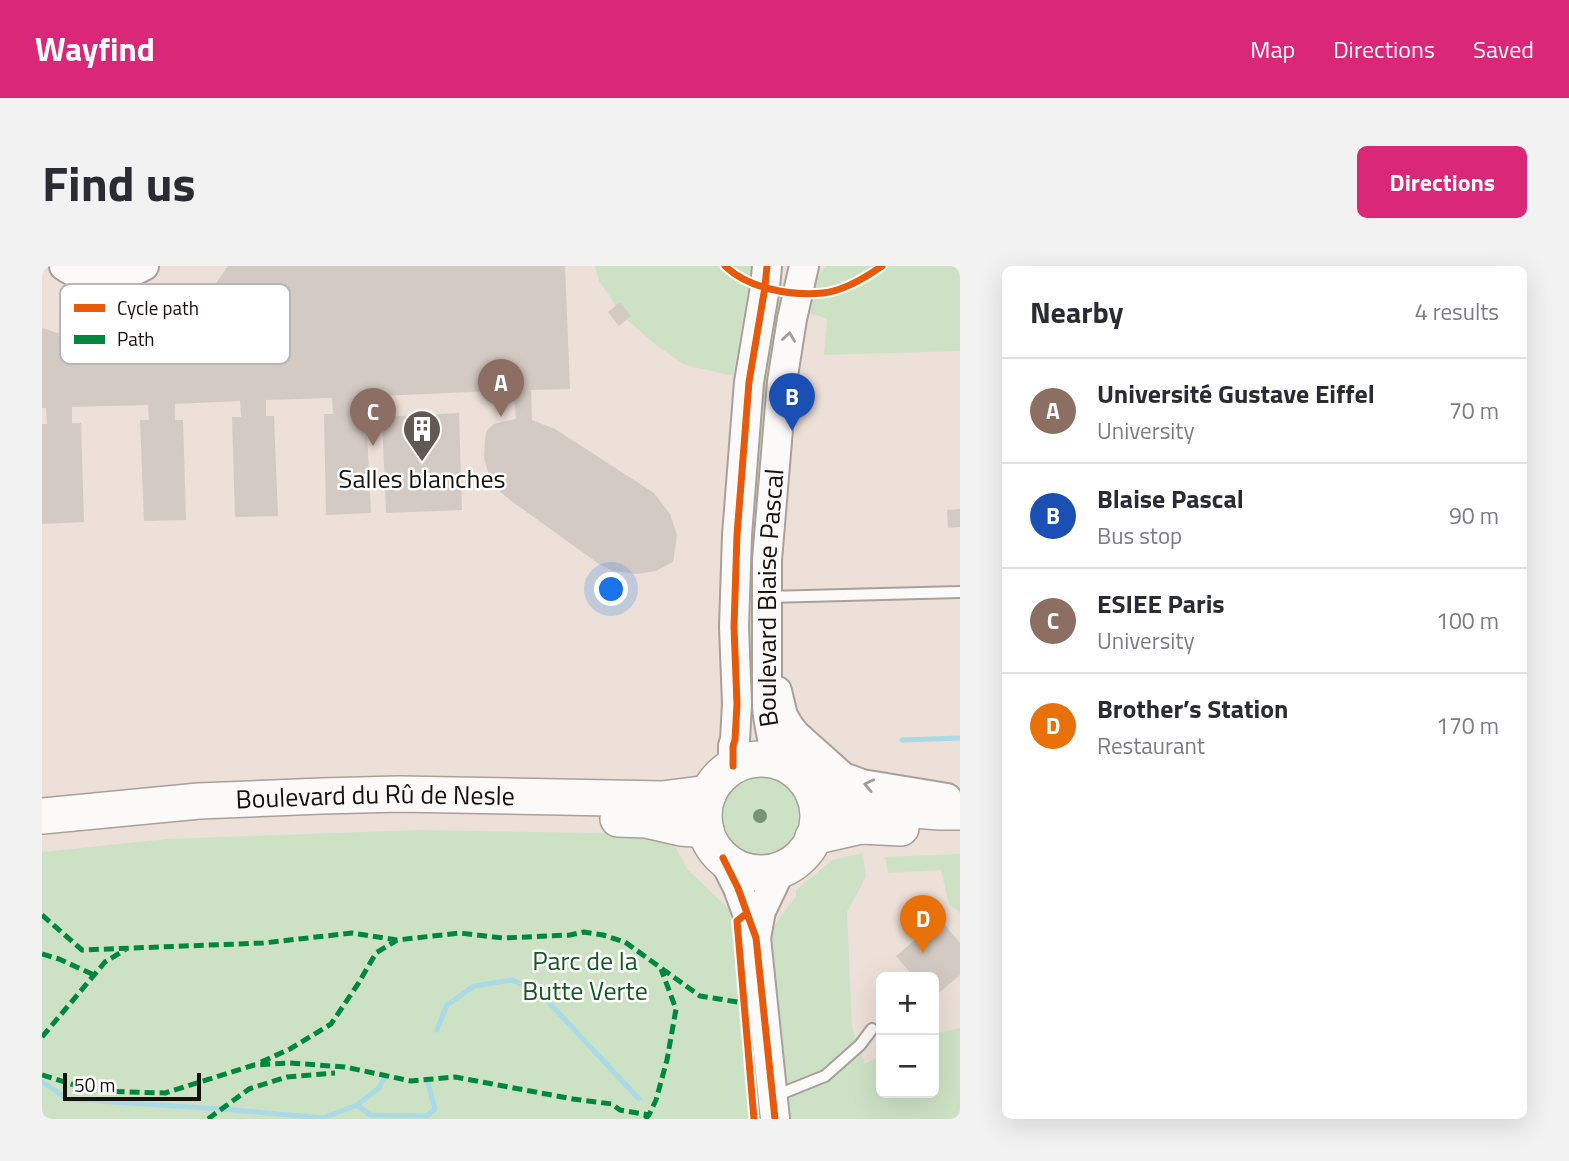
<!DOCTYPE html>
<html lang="en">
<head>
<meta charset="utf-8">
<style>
  body { margin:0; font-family:"Titillium Web",sans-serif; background:#f2f2f3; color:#2b2b33 }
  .controls { position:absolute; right:21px; bottom:21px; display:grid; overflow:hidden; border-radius:10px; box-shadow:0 7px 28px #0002 }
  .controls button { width:63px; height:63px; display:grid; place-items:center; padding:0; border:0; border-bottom:2px solid #e1e1e2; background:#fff; color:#2b2b33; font:35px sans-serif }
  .scale { position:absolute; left:21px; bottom:18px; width:138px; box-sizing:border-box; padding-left:7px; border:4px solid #17100b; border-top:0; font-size:19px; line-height:24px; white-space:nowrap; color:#17100b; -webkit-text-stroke:5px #fff; paint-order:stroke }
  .you { position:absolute; left:570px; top:324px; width:24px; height:24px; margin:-18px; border:5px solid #fff; border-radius:50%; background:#1a73e8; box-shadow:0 0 0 10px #1a73e833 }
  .badge { display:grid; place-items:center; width:46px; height:46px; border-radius:50%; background:#db2777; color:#fff; font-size:23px; font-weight:700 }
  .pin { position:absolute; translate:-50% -58px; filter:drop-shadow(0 2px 4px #0008) }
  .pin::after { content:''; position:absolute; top:37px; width:24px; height:21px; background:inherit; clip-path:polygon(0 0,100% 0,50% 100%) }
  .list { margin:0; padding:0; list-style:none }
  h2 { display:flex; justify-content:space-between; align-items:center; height:91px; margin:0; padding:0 28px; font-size:30px }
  h2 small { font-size:23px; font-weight:400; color:#7c7c81 }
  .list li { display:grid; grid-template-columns:46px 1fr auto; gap:21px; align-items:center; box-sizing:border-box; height:105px; padding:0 28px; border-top:2px solid #e1e1e2 }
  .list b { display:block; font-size:26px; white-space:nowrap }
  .list p { margin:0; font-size:23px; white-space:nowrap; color:#7c7c81 }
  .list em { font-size:23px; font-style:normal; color:#7c7c81 }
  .map { position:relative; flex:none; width:918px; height:853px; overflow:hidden; border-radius:10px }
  header { display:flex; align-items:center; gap:42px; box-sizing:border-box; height:98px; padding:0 35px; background:#db2777; color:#fff }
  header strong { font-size:33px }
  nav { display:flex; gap:38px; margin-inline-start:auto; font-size:24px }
  .intro { display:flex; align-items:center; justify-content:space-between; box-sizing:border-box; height:168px; padding:0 42px }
  h1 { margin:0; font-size:49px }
  .button { padding:18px 32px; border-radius:10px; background:#db2777; color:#fff; font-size:24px; font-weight:700 }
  main { display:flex; gap:42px; padding:0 42px }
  aside { flex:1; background:#fff; border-radius:10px; box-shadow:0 7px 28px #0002 }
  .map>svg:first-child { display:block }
  .green { fill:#cde2c5 }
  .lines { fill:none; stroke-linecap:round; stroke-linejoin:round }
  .stream { stroke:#a9dae6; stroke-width:5 }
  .building { fill:#d4cac4 }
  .service-casing { stroke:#a9a09a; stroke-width:14 }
  .tertiary-casing { stroke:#a9a09a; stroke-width:32 }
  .primary-casing { stroke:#a9a09a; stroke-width:38 }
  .service { stroke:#fcfaf9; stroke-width:10 }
  .tertiary { stroke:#fcfaf9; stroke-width:28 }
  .primary { stroke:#fcfaf9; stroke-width:35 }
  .quiet { stroke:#00873e; stroke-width:5; stroke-dasharray:10 5; stroke-linecap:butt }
  .cycleway-casing { stroke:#fff; stroke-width:11 }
  .cycleway { stroke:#e8590c; stroke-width:7 }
  .tree { fill:#769673 }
  .oneway { stroke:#a09c9a }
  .labels { text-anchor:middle; stroke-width:5; stroke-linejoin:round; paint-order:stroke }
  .poi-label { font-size:26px; fill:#17100b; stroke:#fff }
  .street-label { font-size:26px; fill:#17100b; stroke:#fff }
  .park-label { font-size:26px; fill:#155921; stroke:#fff }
  .key { fill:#fff; stroke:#b9b7b6; stroke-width:2 }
  .key-label { font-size:19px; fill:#17100b }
</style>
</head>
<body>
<header>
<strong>Wayfind</strong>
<nav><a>Map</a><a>Directions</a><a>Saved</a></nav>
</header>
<div class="intro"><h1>Find us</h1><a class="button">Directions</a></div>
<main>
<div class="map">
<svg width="918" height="853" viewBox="0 0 918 853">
  <rect width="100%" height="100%" fill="#ece0d8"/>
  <!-- green -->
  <path class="green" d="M553,0H710L691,110L643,99L615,80L581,50L557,15Z
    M784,0H918V85L782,89L785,53L775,49L767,48L773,14Z
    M734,33L745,36L719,447L703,448L708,196Z
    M674 549a43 43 0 1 1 86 0a43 43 0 1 1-86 0Z
    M376,564L610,568L634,582L646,604L688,644L708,853H0V586L125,573Z
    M821,587L824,611L805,646L810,762L823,798L839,789V827H892V768L918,762V853H745L727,667L754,630V624L790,594Z
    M918,588V647L907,638L899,604L846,607L843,591Z"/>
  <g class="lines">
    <!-- stream -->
    <path class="stream" d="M860,474L918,472
      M395,764L405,739L432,720L470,714L499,728L597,833
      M0,816L26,833L193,844L281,852L315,839L337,822L342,812
      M315,839L328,849L385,850L393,843L385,813"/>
  </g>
  <!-- building -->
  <path class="building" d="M186,0H523L528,123L489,124L490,154L513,163L612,227L628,248L635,269L631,296L614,305L595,308L571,305L557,298L468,234L455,223L447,209L442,192L443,173L445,164L452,158L474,153L472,124L316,131V146H324L329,247L284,249L282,148H291L290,132L224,134V150H232L236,250L193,251L190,151H199L198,135L133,138V154H141L144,254L102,255L98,154H107L106,139L30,141V157H39L42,256L0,258V158H5L4,142H0V62L18,68L56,75L91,71L108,66L123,61L154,40L168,26Z
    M578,36L589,50L577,60L566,46Z
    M417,147L420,244L344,247L340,151Z
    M918,243V261L906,262L905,244Z
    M898,653L918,677V709L892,731V711H872L854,690Z"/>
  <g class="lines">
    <defs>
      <path id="service" d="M725,331L918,326
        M733,830L783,810L818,779L830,763"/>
      <g id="tertiary">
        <path d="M22,0C46,17 78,14 102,0"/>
        <path d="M735,425L741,450L747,460L754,469L801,511L820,518L905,532"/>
        <path id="s1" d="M734,495C732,476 726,459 725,440V294L734,187L740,116L750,53L762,0"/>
        <path d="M691,500V480L693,474L695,438L692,361L695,269L707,116L723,21L725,0"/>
        <path d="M681,592L696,622L714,672L733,853"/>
        <path d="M714,672L719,645L739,603"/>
      </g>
      <g id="primary">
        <circle cx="719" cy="550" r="57"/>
        <path d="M772,530H792L804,536L844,542L898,546H918"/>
        <path id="s2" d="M0,550L157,535L280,530L357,528L620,533L667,527"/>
        <path d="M576,553L604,554L639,562L664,564"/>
        <path d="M771,571L819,560L859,562"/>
      </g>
    </defs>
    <!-- service casing -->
    <use href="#service" class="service-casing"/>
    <!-- tertiary casing -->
    <use href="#tertiary" class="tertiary-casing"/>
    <!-- primary casing -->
    <use href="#primary" class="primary-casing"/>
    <!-- service -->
    <use href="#service" class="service"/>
    <!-- tertiary -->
    <use href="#tertiary" class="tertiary"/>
    <!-- primary -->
    <use href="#primary" class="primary"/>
    <!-- quiet -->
    <path class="quiet" d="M0,649L40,684L221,677L310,667L355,674L418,667L461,672L528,669L542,666L561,669L583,676L658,730L702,737
      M0,688L17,693L52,709
      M0,771L63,696L84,683
      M219,796L248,783L289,758L316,718L334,687L355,674
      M0,809L52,825L123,827L212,799L248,797L303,801L369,815L413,811L531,833L570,838L578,844L607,849
      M166,853L207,823L245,811L293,807
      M603,853L607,849L614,834L625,794L634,743L619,703"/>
    <defs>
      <path id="cycleway" d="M683,0C707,23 749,30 781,27C802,25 823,12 840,0
        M691,500V480L693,474L695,438L692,361L695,269L707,116L723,21L725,0
        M681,592L696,622L714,672L733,853
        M705,647L695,655L712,853"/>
    </defs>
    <!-- cycleway casing -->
    <use href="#cycleway" class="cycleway-casing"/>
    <!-- cycleway -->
    <use href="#cycleway" class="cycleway"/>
  </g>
  <!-- trees -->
  <circle class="tree" cx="718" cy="550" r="7"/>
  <!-- one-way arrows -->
  <defs><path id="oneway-chevron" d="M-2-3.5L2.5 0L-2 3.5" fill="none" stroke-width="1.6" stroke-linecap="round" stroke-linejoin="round" transform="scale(1.75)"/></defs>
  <g class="oneway">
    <use href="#oneway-chevron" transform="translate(747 71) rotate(-82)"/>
    <use href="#oneway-chevron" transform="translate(827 519) rotate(-168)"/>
  </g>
  <!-- icons -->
  <defs>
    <symbol id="building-pin" viewBox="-11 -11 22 30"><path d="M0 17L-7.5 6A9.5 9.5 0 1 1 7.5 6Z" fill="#625953" stroke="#fff"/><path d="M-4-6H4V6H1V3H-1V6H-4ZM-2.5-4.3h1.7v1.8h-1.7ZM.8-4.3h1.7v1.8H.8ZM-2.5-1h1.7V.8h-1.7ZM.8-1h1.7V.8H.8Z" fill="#fff"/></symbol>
  </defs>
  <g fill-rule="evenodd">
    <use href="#building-pin" x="358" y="141" width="44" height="60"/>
  </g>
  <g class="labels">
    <!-- poi labels -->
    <g class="poi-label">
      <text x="380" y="222">Salles blanches</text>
    </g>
    <!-- street labels -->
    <g class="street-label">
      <text dy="9" stroke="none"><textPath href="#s1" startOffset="164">Boulevard Blaise Pascal</textPath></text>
      <text dy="9" stroke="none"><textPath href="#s2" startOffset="334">Boulevard du Rû de Nesle</textPath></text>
    </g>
    <!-- park labels -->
    <g class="park-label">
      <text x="543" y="704">Parc de la<tspan x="543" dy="30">Butte Verte</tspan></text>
    </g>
  </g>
  <!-- legend -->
  <rect x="18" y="18" width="230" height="80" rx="10" class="key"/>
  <rect x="32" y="38" width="31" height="8" fill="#e8590c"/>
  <rect x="32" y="69" width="31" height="9" fill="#00873e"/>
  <g class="key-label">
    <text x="75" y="49">Cycle path</text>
    <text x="75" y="80">Path</text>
  </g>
</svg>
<div class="controls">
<button>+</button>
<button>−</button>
</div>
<div class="scale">50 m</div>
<div class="you"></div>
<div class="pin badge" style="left:459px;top:151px;background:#8d6e63">A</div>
<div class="pin badge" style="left:750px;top:165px;background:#1a4fb4">B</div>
<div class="pin badge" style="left:331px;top:180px;background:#8d6e63">C</div>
<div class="pin badge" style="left:881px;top:687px;background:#e8710a">D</div>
</div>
<aside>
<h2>Nearby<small>4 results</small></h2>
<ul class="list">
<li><span class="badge" style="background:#8d6e63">A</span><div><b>Université Gustave Eiffel</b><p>University</p></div><em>70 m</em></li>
<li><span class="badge" style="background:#1a4fb4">B</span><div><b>Blaise Pascal</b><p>Bus stop</p></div><em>90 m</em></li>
<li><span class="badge" style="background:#8d6e63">C</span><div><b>ESIEE Paris</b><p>University</p></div><em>100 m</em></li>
<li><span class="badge" style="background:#e8710a">D</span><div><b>Brother’s Station</b><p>Restaurant</p></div><em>170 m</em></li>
</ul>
</aside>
</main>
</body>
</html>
